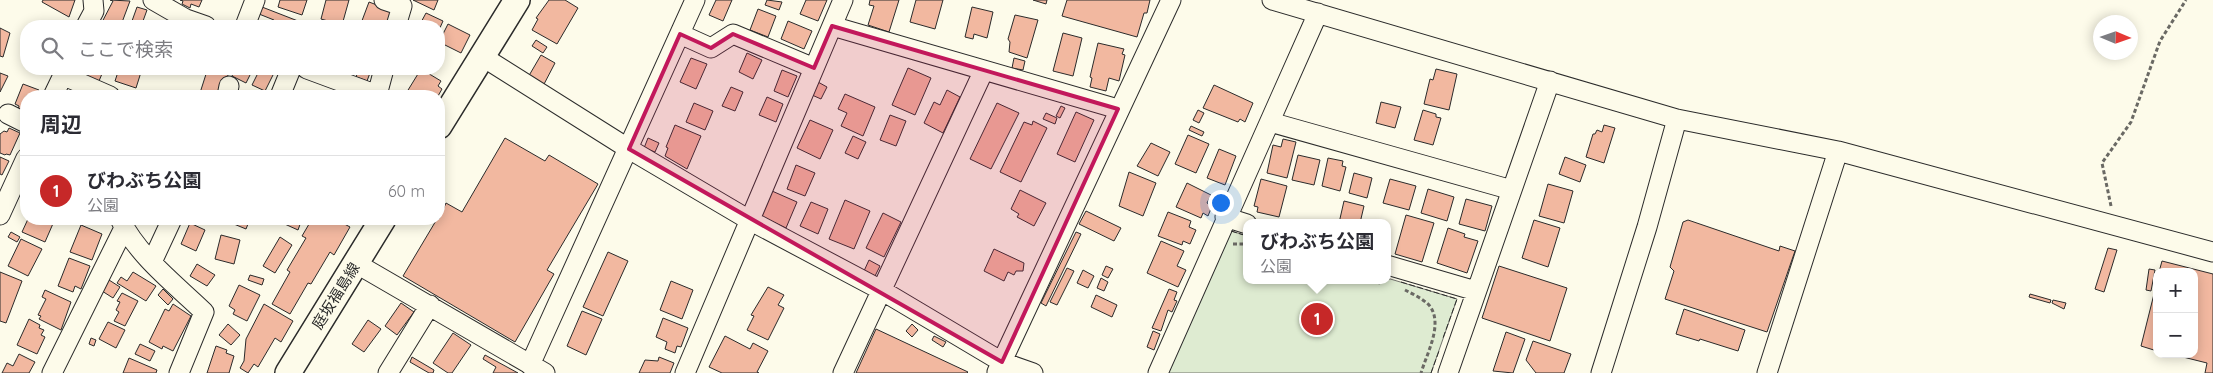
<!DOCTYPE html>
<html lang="ja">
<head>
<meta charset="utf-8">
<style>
  body { margin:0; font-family:Quicksand,"Noto Sans JP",sans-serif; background:#f7f7f7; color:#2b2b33 }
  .controls { position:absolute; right:15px; bottom:15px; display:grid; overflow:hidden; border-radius:10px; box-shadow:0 2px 12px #0003 }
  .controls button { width:45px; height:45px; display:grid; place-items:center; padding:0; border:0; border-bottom:1px solid #e1e1e2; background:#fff; color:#2b2b33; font:25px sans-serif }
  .compass { position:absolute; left:2093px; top:15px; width:45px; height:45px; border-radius:50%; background:#fff; box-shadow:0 2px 12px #0003; rotate:92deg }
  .you { position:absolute; left:1220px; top:202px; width:18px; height:18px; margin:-12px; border:4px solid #fff; border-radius:50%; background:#1a73e8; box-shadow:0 0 0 8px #1a73e833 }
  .badge { display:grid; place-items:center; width:32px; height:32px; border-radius:50%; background:#c62828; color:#fff; font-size:16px; font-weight:700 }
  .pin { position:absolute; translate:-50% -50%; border:2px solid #fff; box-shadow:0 1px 5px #0006 }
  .popup { position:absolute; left:1243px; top:219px; width:148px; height:65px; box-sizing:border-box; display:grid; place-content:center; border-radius:10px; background:#fff; filter:drop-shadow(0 1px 4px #0005); font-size:16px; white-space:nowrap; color:#7c7c81 }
  .popup b { font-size:19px; color:#2b2b33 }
  .popup::after { content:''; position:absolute; left:50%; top:100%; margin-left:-10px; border:10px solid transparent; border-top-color:#fff }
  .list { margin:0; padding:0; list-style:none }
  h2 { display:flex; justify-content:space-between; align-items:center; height:65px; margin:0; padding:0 20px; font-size:21px }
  h2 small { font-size:16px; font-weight:400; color:#7c7c81 }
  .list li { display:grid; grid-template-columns:32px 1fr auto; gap:15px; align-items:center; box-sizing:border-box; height:70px; padding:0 20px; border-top:1px solid #e1e1e2 }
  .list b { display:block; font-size:19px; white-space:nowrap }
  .list p { margin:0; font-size:16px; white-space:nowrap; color:#7c7c81 }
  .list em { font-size:16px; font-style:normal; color:#7c7c81 }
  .icon { flex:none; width:28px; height:28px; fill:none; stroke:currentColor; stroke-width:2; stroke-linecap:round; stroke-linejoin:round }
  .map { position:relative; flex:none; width:2213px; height:373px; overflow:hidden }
  .search { position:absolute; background:#fff; box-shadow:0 2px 12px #0003; left:20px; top:20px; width:425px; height:55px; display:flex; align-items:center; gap:12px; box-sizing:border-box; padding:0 18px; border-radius:20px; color:#7c7c81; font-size:19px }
  .panel { position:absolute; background:#fff; box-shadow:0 2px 12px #0003; left:20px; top:90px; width:425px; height:135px; border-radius:20px }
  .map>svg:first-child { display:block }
  .green { fill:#deebd1; stroke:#74746e }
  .building { fill:#f2b8a0; stroke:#2b2b2b }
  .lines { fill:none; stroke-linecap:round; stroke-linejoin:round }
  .minor-casing { stroke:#2b2b2b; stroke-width:21 }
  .major-casing { stroke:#2b2b2b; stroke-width:28 }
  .path { stroke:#6a6964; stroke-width:3; stroke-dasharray:4 2.5; stroke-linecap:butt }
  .minor { stroke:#fdfbea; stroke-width:19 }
  .major { stroke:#fdfbea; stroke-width:25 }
  .fence { stroke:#2b2b2b; stroke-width:1; stroke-dasharray:6 2.5; stroke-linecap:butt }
  .marked { fill:#c2185b; fill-opacity:0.2; stroke:#c2185b; stroke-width:4; stroke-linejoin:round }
  .labels { text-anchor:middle; stroke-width:4; stroke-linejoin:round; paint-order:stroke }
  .street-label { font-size:15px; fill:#2b2b2b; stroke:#fdfbea }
</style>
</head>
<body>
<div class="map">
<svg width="2213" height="373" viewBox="0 0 2213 373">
  <rect width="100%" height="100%" fill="#fdfbea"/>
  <!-- green -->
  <path class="green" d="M1222,228L1247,236V280H1387V278L1457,299L1431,373H1160Z"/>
  <!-- building -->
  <path class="building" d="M43,0H75L69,17L42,2Z
    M110,0L130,1L121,25L123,26H100L113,1Z
    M180,0H202L199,7L191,4L190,8L182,4L183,1Z
    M280,0H307L302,15L278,7Z
    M326,0H349L342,25L321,19Z
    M413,0H438L434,10Z
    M549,0H565L578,8L557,44L532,30L538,19L536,18Z
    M716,0H732L723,21L709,15Z
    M767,0L782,2L779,10L765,5Z
    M806,0H827L818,21L800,14Z
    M870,0H899L889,32L868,25L874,6L869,5Z
    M916,0H943L935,29L910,22Z
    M1033,0H1047L1046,4Z
    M1067,0H1150L1147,13H1144L1137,37L1062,16Z
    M369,2L393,11L388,26H360Z
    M137,7L147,10L143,21L157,26H133L134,22L132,21Z
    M262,7L298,21L296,26H271L274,20L259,14Z
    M972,7L993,12L987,38L974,34L973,39L965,37Z
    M758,9L776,16L768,37L750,30Z
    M426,13L443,21L439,30V26H419Z
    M1015,15L1038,20L1027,58L1009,52L1010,42L1008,39Z
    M788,21L812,31L804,49L781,39Z
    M448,24L470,35L461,53L439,42Z
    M0,28L10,33L3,57L0,56Z
    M1063,33L1082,38L1073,76L1053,71Z
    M536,40L547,47L543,53L532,46Z
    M1098,43L1124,49L1122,54L1125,55L1119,81L1109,78L1106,91L1090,87L1092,78L1090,77Z
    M747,53L762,60L753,79L739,72Z
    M541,55L555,63L542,88L527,79Z
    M691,58L707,64L696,89L680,82Z
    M1014,58L1025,61L1023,70L1012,68Z
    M908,68L931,78L915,115L892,105Z
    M84,69H104L99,81L82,74Z
    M119,69H142L136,88L115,81Z
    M211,69H230L221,96H199L207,71L210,72Z
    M235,69H253L246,83L232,76Z
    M260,69H276L265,91L252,85Z
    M359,69L370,73L367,81L356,77Z
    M421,69L441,81L438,86L442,89L438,96L405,95Z
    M1436,69L1457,74L1449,110L1424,104L1430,79L1433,80Z
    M782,70L797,76L788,97L774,91Z
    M0,73L8,76L0,92Z
    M818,82L827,87L821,99L812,95Z
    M23,84L39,90L37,96H26V113L18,110L19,106L15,104Z
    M1214,85L1253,103L1245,122L1240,119L1238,122L1203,108Z
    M731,87L743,92L735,111L722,106Z
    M947,90L960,97L943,133L924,123L934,102L940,105Z
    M300,91L310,96H297Z
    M252,92L264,96H250Z
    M845,94L875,107L863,136L841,126L847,113L838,109Z
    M767,97L783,104L776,122L759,115Z
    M1381,102L1401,107L1395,128L1376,123Z
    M694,103L713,111L705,130L686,122Z
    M997,103L1019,113L991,169L970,159Z
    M1061,106L1065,108L1060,118L1056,116Z
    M1198,110L1204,113L1199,123L1193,120Z
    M1423,110L1436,114V117L1441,118L1433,145L1414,140Z
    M1076,112L1094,120L1075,162L1057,154Z
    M1046,113L1057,118L1055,124L1043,119Z
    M890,115L906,121L896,146L880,140Z
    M810,120L833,130L820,159L797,148Z
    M1033,121L1047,128L1021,182L1000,172L1024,122L1032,125Z
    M675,125L701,136L687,169L665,156L668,148L666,147Z
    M1604,125L1615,128L1604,163L1586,157L1593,134H1595L1597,130L1602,132Z
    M1191,126L1204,132L1202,136L1189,130Z
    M9,128L20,133L10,155L6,154L5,155L0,153V134L4,131L7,132Z
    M1188,135L1209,144L1196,173L1175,164Z
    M853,136L866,142L858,159L845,153Z
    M505,138L545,161L549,155L598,184L547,270L554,274L515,342L403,276L437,219H439L446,203L462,212Z
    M648,138L659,143L655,152L644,148Z
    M1283,139L1296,142L1287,178L1267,173L1273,145L1281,147Z
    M1151,143L1170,152L1158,176L1137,166Z
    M1219,149L1236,156L1225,185L1207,178Z
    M1298,155L1320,160L1314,185L1292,180Z
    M0,157L9,161L2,175L0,174Z
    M1565,157L1586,165L1580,182L1559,174Z
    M1328,158L1343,161L1342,166L1346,167L1340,191L1322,186Z
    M796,165L815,173L805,196L787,189Z
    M1129,172L1156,183L1143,216L1119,206Z
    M1354,173L1372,178L1367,198L1349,193Z
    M1261,179L1287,186L1279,217L1257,212L1258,207L1254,206Z
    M1390,179L1416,186L1409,210L1383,203Z
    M1187,183L1211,195L1207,203L1212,206L1208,216L1203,213L1201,218L1176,207Z
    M1548,184L1573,191L1564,223L1539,216Z
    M1428,189L1454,197L1447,221L1421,213Z
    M1020,190L1046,203L1034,226L1017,217L1019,214L1011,209Z
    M772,191L797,202L786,228L761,216Z
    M1466,199L1492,206L1485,231L1459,224Z
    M845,200L870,211L854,249L829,239Z
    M1344,201L1364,206L1360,223H1339Z
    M811,202L828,209L818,234L800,226Z
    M1086,211L1121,228L1114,241L1079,224Z
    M1168,212L1191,221L1189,227L1196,230L1190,244L1183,241L1182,245L1158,236Z
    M883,213L901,222L884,257L866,248Z
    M1406,215L1434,223L1422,262L1395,254Z
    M28,219H55L45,242L22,232Z
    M62,219H76L74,223Z
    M143,219H160L158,224Z
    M230,219H250L246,229L229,222Z
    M279,219H302L298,230L278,221Z
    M312,219H335L350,227L334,255L330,252L311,284L308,283L290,314L272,304L290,272L287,270L306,238L302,236Z
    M1534,220L1560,228L1548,267L1522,258Z
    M1688,220L1779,251L1780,246L1795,251L1767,332L1665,299L1674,271L1670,267L1683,222Z
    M190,223L205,230L196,251L181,244Z
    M81,225L102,234L92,260L70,252Z
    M1448,228L1465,234L1464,237L1478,241L1467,273L1437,263Z
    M11,232L20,237L17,242L8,237Z
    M1076,232L1081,234L1046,306L1041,303Z
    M221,235L240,240L234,264L215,259Z
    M280,237L292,245L275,273L263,266Z
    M21,239L42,249L28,276L8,266Z
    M1161,241L1184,251L1177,266L1186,270L1178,287L1147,273Z
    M2108,248L2117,250L2104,292L2095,289Z
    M994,249L1024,263L1023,271H1016L1014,275L1008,272L1004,281L984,271Z
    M608,252L628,261L603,316L583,307Z
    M69,258L90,266L81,289L75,286L73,292L58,286Z
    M869,260L880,266L875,276L864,271Z
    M2162,261L2213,274V373H2205L2207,363L2171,354H2194V272H2159Z
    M197,264L215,275L207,286L190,276Z
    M1106,266L1113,269L1108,278L1102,275Z
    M1499,266L1567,288L1550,341L1482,318Z
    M1067,268L1074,271L1057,305L1050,302Z
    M2149,269L2155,270L2151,291L2146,290Z
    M1083,270L1094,276L1088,288L1077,283Z
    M0,272L22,281L6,323L0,321Z
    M133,272L156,286L146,301L117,283L121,277L127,281Z
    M250,275L264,279L262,285L248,280Z
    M1101,278L1108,282L1104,291L1097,288Z
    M109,280L120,287L113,298L102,291Z
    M671,281L693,290L682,319L660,310Z
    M2157,282V351L2141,346Z
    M239,285L260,295L247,321L233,314L235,310L229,306Z
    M768,287L784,295L778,305L784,308L768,340L747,330L754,316L751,315Z
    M163,289L173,299L168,305L158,295Z
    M1169,289L1177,292L1174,300L1177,301L1172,312L1168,310L1161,331L1152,328Z
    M45,290L71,302L61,330L39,319L41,316L38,315L46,299L42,297Z
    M122,293L138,301L125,326L114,321L119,312L116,310L120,302L117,301Z
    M2030,294L2051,300L2050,303L2029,297Z
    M1096,295L1117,305L1112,317L1091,307Z
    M2053,300L2066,303L2064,309L2052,303Z
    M401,303L414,312L397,335L385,326Z
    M173,304L191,316L173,351L163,346L162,349L149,342L165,309L169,311Z
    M264,304L293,321L281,342L275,338L258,367L254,364L248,373L240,368L244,361L246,339Z
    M1684,309L1745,330L1738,351L1700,339L1699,341L1676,334Z
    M582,311L602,319L586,355L567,346Z
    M663,318L688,328L681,347L677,346L675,353L665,349L667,342L656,337Z
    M29,319L40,325L39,328L44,330L41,335L45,337L37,354L17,345Z
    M368,320L381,329L364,352L352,344Z
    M108,322L125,330L116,348L99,339Z
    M228,324L240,335L231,345L219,335Z
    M912,324L918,330L912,337L906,331Z
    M876,329L968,372L967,373H856Z
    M1153,331L1160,334L1154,350L1147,347Z
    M1506,332L1525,339L1513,373L1493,371Z
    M453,333L471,345L452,373H448L433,363Z
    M725,336L750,349L753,343L768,351L757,372L759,373H722L709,367Z
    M934,336L946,342L943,347L932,340Z
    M91,338L96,340L94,346L89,344Z
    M1533,341L1571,354L1564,373H1536L1526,360Z
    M140,344L155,351L150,361L135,354Z
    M216,346L227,350L226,353L234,356L229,373H207Z
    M19,354L35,362L29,373H2L7,363L13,366Z
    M485,355L518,373H493L496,367L483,359Z
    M412,357L434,370L433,373H429L410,362Z
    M659,357L674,363L670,373H639L645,360L658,361Z
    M129,358L157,370L156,373H123Z"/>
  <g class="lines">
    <defs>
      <path id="minor" d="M153,0L186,19L206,26
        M384,0L402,6L396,26
        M1272,0L1677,119L1838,151L2213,252
        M86,26L94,11L93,0
        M245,26L255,0
        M832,26L1118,109
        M680,34L711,48L733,34L814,68
        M483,57L629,149L751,221L881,290L1002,362L1033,373
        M307,69L380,96
        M62,75L110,96
        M377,95L384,69
        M53,96L66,69
        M227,96L229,86
        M280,96L291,69
        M8,114L26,123
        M1270,122L1512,190
        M0,215L26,158
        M1225,217L1247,224
        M120,219C138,256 175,284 204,312L179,373
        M152,262L172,219
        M357,264L545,373
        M1387,265L1476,291
        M530,365L695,0
        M997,372L1171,0
        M52,373L124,228
        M388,373L430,305
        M685,373L843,0
        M843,373L984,70
        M1158,373L1318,13
        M1448,373L1550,81
        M1601,373L1647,227L1677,119
        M1767,373L1838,151"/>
      <path id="major" d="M439,126L517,0
        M288,373L383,219"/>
    </defs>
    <!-- minor casing -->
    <use href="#minor" class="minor-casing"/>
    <!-- major casing -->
    <use href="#major" class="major-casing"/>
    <!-- path -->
    <path class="path" d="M2111,206L2102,163L2131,122L2160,41L2186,0
      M1233,244H1247
      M1371,280L1380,283
      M1405,290C1413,294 1423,299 1429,305C1444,323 1427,353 1421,373"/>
    <!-- minor -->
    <use href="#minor" class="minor"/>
    <!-- major -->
    <use href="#major" class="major"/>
    <!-- fence -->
    <path class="fence" d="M1231,231L1247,236
      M1387,278L1390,279
      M1401,282L1457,299L1443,338
      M1431,373L1439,351"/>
  </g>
  <!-- marked area -->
  <path class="marked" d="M832,26L1118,109L1002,362L629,149L680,34L711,48L733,34L814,68Z"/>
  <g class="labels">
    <!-- street labels -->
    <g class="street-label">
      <text transform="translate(336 296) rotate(-58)" y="5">庭坂福島線</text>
    </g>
  </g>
</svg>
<div class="controls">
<button>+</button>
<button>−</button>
</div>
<svg class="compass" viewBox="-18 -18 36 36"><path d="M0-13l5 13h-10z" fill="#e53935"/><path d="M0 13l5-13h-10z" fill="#7c7c81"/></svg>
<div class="you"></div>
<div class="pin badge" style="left:1317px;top:319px">1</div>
<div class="popup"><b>びわぶち公園</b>公園</div>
<div class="search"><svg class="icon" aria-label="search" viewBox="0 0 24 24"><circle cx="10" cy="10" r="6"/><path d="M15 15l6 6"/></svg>ここで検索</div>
<section class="panel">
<h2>周辺<small></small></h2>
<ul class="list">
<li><span class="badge">1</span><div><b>びわぶち公園</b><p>公園</p></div><em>60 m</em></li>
</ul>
</section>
</div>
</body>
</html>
